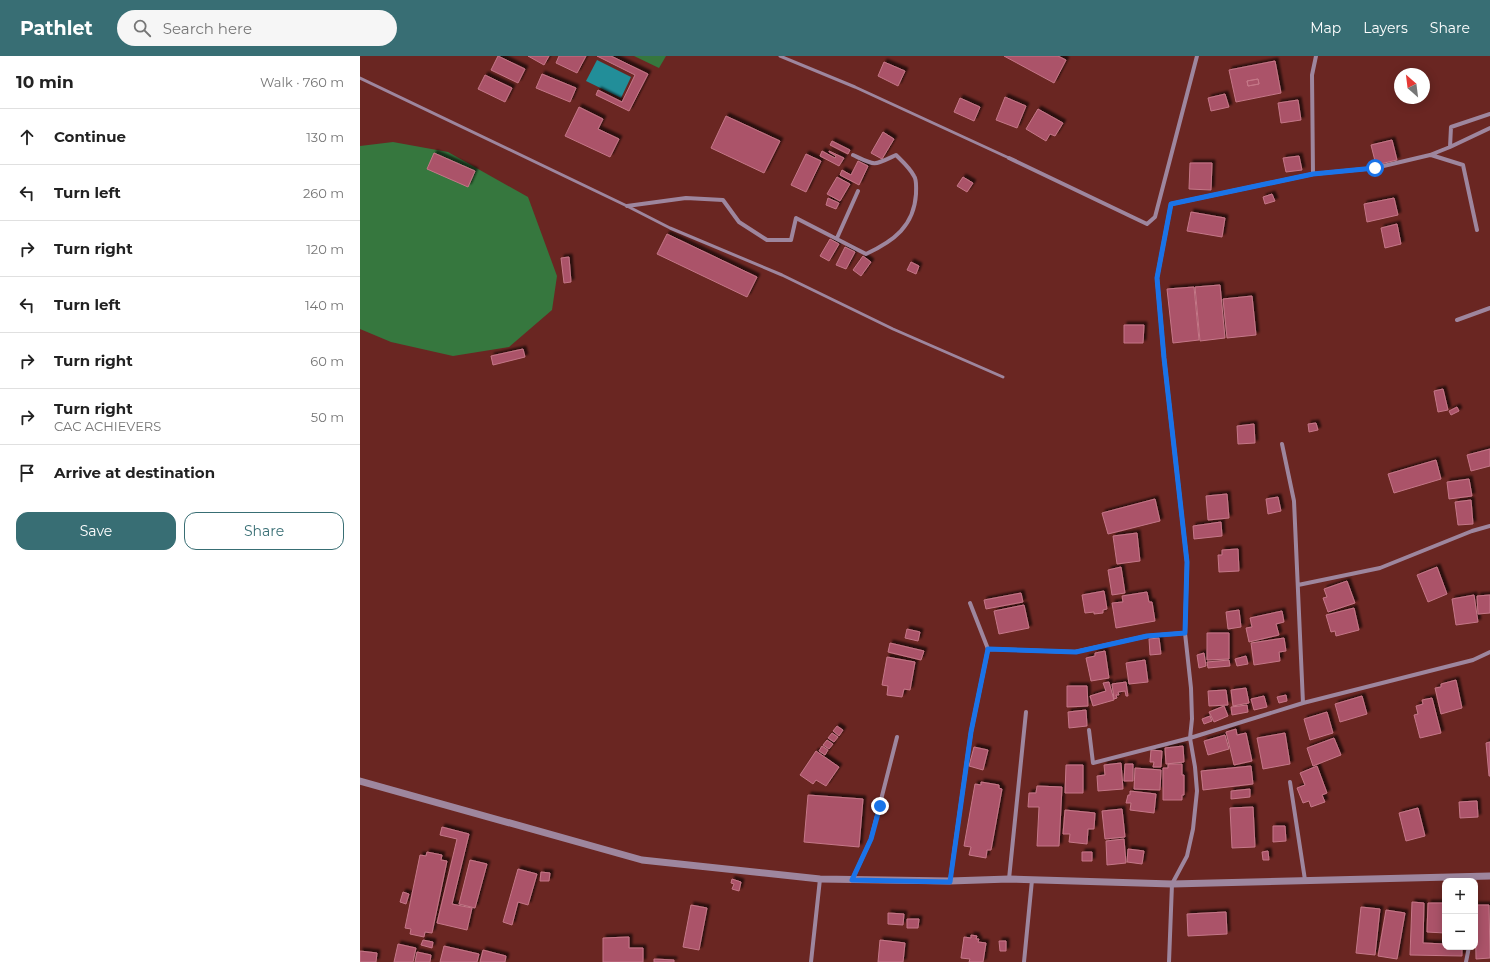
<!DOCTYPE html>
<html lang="en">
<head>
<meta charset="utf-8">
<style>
  body { margin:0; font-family:Montserrat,sans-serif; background:#f6f6f6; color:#222 }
  .controls { position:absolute; right:12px; bottom:12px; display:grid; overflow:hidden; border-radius:8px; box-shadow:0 2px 10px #0003 }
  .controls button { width:36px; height:36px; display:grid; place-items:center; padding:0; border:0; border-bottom:1px solid #e0e0e0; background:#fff; color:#222; font:20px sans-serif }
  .compass { position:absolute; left:1034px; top:12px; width:36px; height:36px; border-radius:50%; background:#fff; box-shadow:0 2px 10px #0003; rotate:332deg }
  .stop { position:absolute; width:12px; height:12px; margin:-9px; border:3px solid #1a73e8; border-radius:50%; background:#fff }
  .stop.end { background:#1a73e8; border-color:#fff; box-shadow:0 1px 4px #0008 }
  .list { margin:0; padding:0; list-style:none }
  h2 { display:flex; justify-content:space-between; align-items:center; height:52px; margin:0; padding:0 16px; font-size:17px }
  h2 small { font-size:13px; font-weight:400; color:#767676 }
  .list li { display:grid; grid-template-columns:26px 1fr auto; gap:12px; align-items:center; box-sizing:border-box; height:56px; padding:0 16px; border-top:1px solid #e0e0e0 }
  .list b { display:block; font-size:15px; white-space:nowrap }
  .list p { margin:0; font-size:13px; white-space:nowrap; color:#767676 }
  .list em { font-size:13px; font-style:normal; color:#767676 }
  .actions { display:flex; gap:8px; padding:12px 16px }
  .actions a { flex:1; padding:9px 0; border:1px solid #386e74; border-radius:12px; text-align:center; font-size:14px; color:#386e74 }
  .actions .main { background:#386e74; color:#fff }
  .icon { flex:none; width:22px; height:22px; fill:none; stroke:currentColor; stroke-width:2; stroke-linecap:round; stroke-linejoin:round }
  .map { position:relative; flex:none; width:1130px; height:906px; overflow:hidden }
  header { display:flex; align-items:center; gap:24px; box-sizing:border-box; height:56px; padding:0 20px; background:#386e74; color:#fff }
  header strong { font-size:19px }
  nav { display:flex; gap:22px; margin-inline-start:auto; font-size:14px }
  .search { width:280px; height:36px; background:#f6f6f6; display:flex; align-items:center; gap:10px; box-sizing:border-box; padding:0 14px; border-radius:22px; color:#767676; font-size:15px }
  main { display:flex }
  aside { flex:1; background:#fff }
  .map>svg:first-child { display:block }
  .green { fill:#36773e }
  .water { fill:#228e99 }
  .building { fill:#ab5369; stroke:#c57788; fill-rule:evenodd; filter:url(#shadow) }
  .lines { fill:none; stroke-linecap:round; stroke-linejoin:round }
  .service { stroke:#9e869e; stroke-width:3 }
  .minor { stroke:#9e869e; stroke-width:4 }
  .tertiary { stroke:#9e869e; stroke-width:7 }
  .route { stroke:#1a73e8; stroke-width:5 }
</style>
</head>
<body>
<header>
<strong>Pathlet</strong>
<div class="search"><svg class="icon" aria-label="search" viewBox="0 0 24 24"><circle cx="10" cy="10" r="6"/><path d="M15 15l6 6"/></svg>Search here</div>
<nav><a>Map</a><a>Layers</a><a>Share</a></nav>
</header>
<main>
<aside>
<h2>10 min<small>Walk · 760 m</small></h2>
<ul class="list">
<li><svg class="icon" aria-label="ahead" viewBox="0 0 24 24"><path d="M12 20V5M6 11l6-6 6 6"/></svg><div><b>Continue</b></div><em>130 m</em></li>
<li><svg class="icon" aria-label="left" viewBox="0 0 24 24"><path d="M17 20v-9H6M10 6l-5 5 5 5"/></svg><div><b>Turn left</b></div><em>260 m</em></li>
<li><svg class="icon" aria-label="right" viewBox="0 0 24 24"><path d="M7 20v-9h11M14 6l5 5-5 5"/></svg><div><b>Turn right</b></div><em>120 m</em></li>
<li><svg class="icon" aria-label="left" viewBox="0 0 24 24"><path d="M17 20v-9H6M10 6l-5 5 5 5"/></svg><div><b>Turn left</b></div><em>140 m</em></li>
<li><svg class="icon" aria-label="right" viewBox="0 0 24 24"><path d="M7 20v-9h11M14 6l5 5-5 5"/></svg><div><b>Turn right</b></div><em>60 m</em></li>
<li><svg class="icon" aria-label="right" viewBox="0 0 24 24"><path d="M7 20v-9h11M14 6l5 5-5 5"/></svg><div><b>Turn right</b><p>CAC ACHIEVERS</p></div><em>50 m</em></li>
<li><svg class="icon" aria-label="arrive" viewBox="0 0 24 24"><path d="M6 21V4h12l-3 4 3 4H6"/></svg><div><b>Arrive at destination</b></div></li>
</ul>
<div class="actions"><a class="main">Save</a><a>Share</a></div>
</aside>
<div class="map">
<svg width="1130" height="906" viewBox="0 0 1130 906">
  <defs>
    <filter id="shadow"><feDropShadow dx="3" dy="-3" stdDeviation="1" flood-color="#0009"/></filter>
  </defs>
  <rect width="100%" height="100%" fill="#6a2622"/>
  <!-- green -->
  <path class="green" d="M274,0H306L299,12Z
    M33,86L88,96L168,141L197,220L192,254L149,291L93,300L31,286L0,273V90Z"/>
  <!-- water -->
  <path class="water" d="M237,4L271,21L261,42L226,25Z"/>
  <!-- building -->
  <path class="building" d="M138,0L165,13L158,27L131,14Z
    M168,0H189L184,9Z
    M199,0H226L217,17L196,7Z
    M237,0H251L288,18L269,55L236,39L238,34L262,46L275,19Z
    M644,0H698L706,4L694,27Z
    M915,5L921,37L876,46L869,14ZM898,23L899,28L888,30L887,25Z
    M524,6L545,15L538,30L518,20Z
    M182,18L216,32L210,46L176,32Z
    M125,19L152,32L145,46L118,33Z
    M898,23L899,28L888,30L887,25Z
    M865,38L869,51L851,55L848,42Z
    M645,41L666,50L657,72L636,64Z
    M600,42L620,51L614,65L594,56Z
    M938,44L941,64L921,67L918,47Z
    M219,51L243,63L238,73L259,83L250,101L205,80Z
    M678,53L703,67L695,80L690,78L686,85L666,73Z
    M366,60L420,85L404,117L351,92Z
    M523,76L534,83L522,103L511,97Z
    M1032,84L1037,104L1016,109L1011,89Z
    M472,85L490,94L488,98L470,89Z
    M462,95L475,102L476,100L469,96V95L484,102L479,110L460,100Z
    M74,97L115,115L108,131L67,113Z
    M446,98L461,105L446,136L431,129Z
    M939,100L942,114L926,116L923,102Z
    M498,105L508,110L499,129L480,119L482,114L491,119Z
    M830,107H852L851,134L829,133Z
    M477,121L490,128L480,145L467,138Z
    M603,121L613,127L607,136L597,130Z
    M912,138L915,145L905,148L903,141Z
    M468,142L479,147L476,153L466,149Z
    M1034,142L1038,159L1007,166L1004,148Z
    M831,156L865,162L862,181L827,175Z
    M1037,168L1041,188L1025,192L1021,172Z
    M307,178L397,221L387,241L297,198Z
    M470,183L479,188L469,205L460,200Z
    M485,191L495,196L486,213L476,209Z
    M503,200L511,206L501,220L493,214Z
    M209,201L211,226L204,227L201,202Z
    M551,206L559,210L556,218L547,214Z
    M860,229L865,282L840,285L835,231Z
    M834,231L839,284L813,287L807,233Z
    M892,240L896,279L867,282L863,243Z
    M764,269H784L783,287H764Z
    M163,293L165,301L133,309L131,300Z
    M1083,333L1088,354L1078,356L1074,335Z
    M1097,351L1099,355L1091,359L1089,355Z
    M956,367L958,374L949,376L948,368Z
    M894,368L895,387L878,388L877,370Z
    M1130,393V410L1111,415L1107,399Z
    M1076,404L1081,423L1034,437L1028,418Z
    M1109,423L1112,440L1089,443L1087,426Z
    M867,438L869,462L848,464L846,440Z
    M918,441L921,455L908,458L906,443Z
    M795,443L800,465L748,478L742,457Z
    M1111,444L1113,468L1098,469L1095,446Z
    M861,466L862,480L834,483L833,470Z
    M777,477L780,505L757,508L753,480Z
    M878,493L879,515L859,516L858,499H862V494Z
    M761,511L765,537L752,539L748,514Z
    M1077,511L1087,538L1068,546L1057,519Z
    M987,525L995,547L968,556L963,542L967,541L964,533Z
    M744,535L747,553L743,554V557L734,558V556L725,557L722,539Z
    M787,536L789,546H792L795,565L756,572L752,547L763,546L762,540Z
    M661,537L663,546L626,553L624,544Z
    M1114,539L1118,566L1096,569L1092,543Z
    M1130,539V557L1118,558L1117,540Z
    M664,549L669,572L639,578L634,555Z
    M994,552L999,574L976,580L975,575L971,576L966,559Z
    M879,554L881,571L868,573L866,556Z
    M922,555L924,566L916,568L919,579L889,586L886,572L892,571L890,562Z
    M547,573L560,576L558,585L545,582Z
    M847,577H869V603L847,604Z
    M799,582L801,598L790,599L789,583Z
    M924,582L926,595L919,596L920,605L894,609L891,587Z
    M530,587L564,595L561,604L528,596Z
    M745,595L749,622L731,625L726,602L735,600V597Z
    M844,597L846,610L839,612L837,599Z
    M886,600L888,608L877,610L875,603Z
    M527,601L555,606L550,634L544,633L542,641L527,639L528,630L522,629Z
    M785,604L788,626L769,628L766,607Z
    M869,604L870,610L848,612L847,606Z
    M1096,624L1102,652L1081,658L1075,632L1081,631V628Z
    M749,626L754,644L733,650L730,640L746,635L743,627Z
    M766,626L768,640H766L765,635L758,636L759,639H756L757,642L754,643L752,628Z
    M707,630H727L728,650L707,651Z
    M886,632L889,647L873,650L871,634Z
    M866,634L868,649L849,650L848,635Z
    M926,639L927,645L919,647L917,641Z
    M904,640L907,651L894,654L891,643Z
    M1002,640L1007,658L980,666L975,648Z
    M1072,642L1081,677L1060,682L1054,659L1058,658L1056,650L1063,648L1062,644Z
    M887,649L888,656L872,659L871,651Z
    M864,650L868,660L854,666L849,656Z
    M726,654L727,670L709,672L708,656Z
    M967,656L973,677L950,684L944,663Z
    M850,660L852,665L844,668L842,663Z
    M477,670L483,674L479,680L473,675Z
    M876,673L877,679L886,677L892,705L874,709L866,676Z
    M472,677L478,681L474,686L468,682Z
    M925,677L930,708L903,713L897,682Z
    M865,679L869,693L848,699L844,685Z
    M974,682L981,699L953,710L947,692Z
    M467,684L473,688L469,693L463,689Z
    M1130,686V720H1129L1126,687Z
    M462,690L468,694L465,699L459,695Z
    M823,690L824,706L806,708L805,692Z
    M614,691L628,694L623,714L609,710Z
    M791,694L802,695L801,711H793L794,706H790Z
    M456,695L479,711L466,730L456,724L453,728L440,719Z
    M761,707L763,733L738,735L737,720L745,719L744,709Z
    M765,708H773V725H764Z
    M808,708H822V719H824V739H822V744H803V712H808Z
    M706,709H723V737H705Z
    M891,710L893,728L843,734L841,715Z
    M957,710L967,737L962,739L965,746L951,751L949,745L943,747L937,732L945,729L940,717Z
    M775,712L801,714L800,734L774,733Z
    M621,726L639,729V732L642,733L631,794H627L626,802L609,799L611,791L604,790L615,728L621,729Z
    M677,730L702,731L699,790H677L679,751H668L669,737H676Z
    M890,733V741L871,743V735Z
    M770,735L796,738L794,757L770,754L771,747H766L768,739H770Z
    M448,739L503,743L499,791L444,786Z
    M1117,745L1118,761L1100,762L1099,746Z
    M893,751L895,791L872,792L870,752Z
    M1058,752L1065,780L1046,785L1039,757Z
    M762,753L765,781L745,783L742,755Z
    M705,754L735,757L734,773H728L727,788L709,786L710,778H703Z
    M913,770H925L926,785L913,786Z
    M82,771L109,778L92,848L112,852L107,874L77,867L97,783L80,779Z
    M764,783L766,807L747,809L746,785Z
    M768,793L784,795L782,808L767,806Z
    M908,795L909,804H903L902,796Z
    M67,796L82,799L81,804L87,805L72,877L65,876L64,881L50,878L51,873L45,872L60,799L66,800Z
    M722,796H732V805H722Z
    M110,804L127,808L115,852L99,848Z
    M158,813L177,818L168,849L158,846L152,869L143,866Z
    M181,816L190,817L189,825H180Z
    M372,823L381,826L379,835L372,833L374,828L371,827Z
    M43,836L49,838L46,848L40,846Z
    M1052,846L1064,847L1063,887L1085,888V891H1102V900L1050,899Z
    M1068,847H1085V877L1067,876Z
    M331,849L347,852L339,894L323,891Z
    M1115,849H1129L1130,902L1116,903Z
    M1001,851L1020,853L1015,899L996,897Z
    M1026,854L1045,857L1037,903L1018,900Z
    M866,856L867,878L828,880L827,858Z
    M528,857L544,858L543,869L528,868Z
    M547,863H559L558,872H547Z
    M611,879L617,880L616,883H619L618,886L626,887L623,906H609L610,903L601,902L604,881L611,882Z
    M269,881V892H283V906H243V882Z
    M63,884L73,886L72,892L61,889Z
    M520,884L545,887L543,906H518Z
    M639,885H646V895H640Z
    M38,888L56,892L53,906H34Z
    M84,890L119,898L117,906H80Z
    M123,894L146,900L145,906H120Z
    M0,895L17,897L16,906H0Z
    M57,896L71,899L70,906H55Z
    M294,903L314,904V906H294Z"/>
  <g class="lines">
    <!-- service -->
    <path class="service" d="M420,0L495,31L649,102
      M0,22L267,150L310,172L422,219L533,273L643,321"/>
    <!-- minor -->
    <path class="minor" d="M1090,91L1130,72
      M1071,99L1103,109L1117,174
      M649,102L787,168L795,161L837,0
      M953,118L952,19L956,0
      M267,150L326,142L363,144L379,166L407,184H431L436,162L506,198C534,185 554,170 556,138C556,132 557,124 554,120C550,112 542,105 536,99C513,110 516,110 493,99
      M477,182L498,135
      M1097,264L1130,252
      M922,388L934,445L943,647
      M938,529L1020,512L1112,475L1130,470
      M628,593L715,596L787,580L825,577
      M729,674L733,707L830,682L943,647L1113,604L1130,596
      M930,726L945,824
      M649,823L666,656
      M492,824L511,783L537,681
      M590,825L611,676L628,593L610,547
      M451,906L460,823
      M664,906L672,824
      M809,906L812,828L827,800L833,773L837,735L835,711L830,682L832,663L831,632L825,577L827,506L804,302L797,222L811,148L953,118L1015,112L1070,99L1090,91L1091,71L1130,58
      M1106,906L1109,891"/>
    <!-- tertiary -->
    <path class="tertiary" d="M0,725L282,804L460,823L590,825L649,823L812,828L1130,820"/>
  </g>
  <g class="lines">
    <!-- route -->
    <path class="route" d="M520,750L511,783L492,824L590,826L611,676L628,593L716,596L787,580L825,577L827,506L804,302L797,222L811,148L953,118L1015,112"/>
  </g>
</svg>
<div class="controls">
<button>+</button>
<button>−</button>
</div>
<svg class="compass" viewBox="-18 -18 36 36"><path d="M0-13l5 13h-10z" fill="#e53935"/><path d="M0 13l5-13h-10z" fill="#767676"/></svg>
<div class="stop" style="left:1015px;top:112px"></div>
<div class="stop end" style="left:520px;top:750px"></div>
</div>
</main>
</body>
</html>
